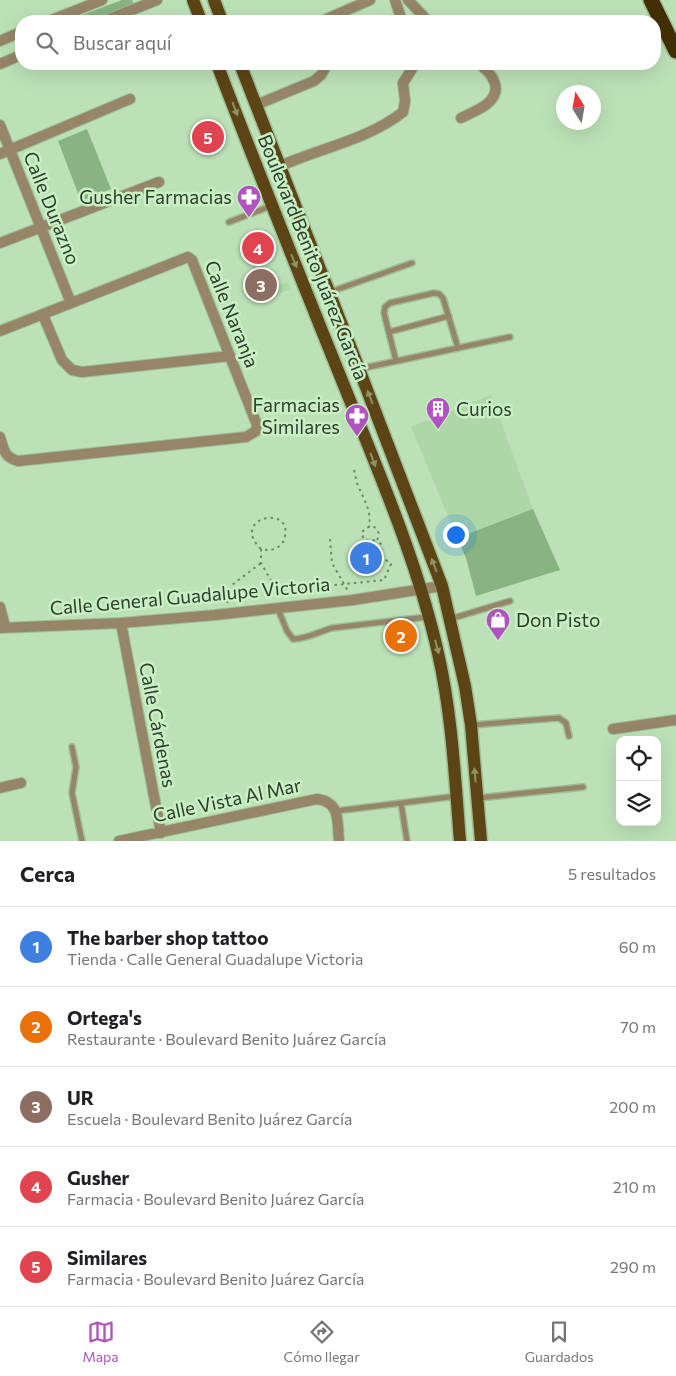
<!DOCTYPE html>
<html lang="es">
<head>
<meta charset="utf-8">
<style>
  body { margin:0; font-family:Commissioner,sans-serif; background:#f6f6f6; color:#202124 }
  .controls { position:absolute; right:15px; bottom:15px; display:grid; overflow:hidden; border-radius:10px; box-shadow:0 5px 20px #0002 }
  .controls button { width:45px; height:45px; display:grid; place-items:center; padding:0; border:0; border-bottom:1px solid #e0e0e0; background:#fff; color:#202124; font:25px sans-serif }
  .compass { position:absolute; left:556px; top:85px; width:45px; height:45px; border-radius:50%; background:#fff; box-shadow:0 5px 20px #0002; rotate:349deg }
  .you { position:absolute; left:455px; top:534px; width:18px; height:18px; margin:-12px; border:4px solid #fff; border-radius:50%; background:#1a73e8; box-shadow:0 0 0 8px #1a73e833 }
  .badge { display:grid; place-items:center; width:32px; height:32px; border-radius:50%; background:#af53be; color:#fff; font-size:16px; font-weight:700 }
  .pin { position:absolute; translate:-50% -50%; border:2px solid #fff; box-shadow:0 1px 5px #0006 }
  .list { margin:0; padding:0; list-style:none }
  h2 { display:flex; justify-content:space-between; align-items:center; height:65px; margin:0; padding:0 20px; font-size:21px }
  h2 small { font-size:16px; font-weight:400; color:#757577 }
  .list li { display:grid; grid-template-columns:32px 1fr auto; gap:15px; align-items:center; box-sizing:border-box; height:80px; padding:0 20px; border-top:1px solid #e0e0e0 }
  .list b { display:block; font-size:19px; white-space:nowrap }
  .list p { margin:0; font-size:16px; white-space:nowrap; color:#757577 }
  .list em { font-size:16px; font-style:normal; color:#757577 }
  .icon { flex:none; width:28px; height:28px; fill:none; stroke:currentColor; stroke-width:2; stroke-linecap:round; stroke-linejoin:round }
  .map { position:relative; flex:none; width:676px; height:841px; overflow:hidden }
  .search { position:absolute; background:#fff; box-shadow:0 5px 20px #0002; left:15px; right:15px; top:15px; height:55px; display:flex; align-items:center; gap:12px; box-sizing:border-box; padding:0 18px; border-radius:20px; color:#757577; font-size:19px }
  .sheet { height:465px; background:#fff }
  nav { display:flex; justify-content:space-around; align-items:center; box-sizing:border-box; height:70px; border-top:1px solid #e0e0e0; background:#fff; font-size:14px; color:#757577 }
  nav a { display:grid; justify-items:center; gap:2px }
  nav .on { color:#af53be }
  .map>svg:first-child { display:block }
  .built { fill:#add7a7 }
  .green { fill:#87b481 }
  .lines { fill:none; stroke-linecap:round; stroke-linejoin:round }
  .service-casing { stroke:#9dbd98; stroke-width:8 }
  .minor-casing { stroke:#9dbd98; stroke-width:12 }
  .tertiary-casing { stroke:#9dbd98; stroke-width:12 }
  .primary-casing { stroke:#9dbd98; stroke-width:15 }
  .motorway-casing { stroke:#9dbd98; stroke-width:18 }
  .path { stroke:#6f886b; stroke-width:2; stroke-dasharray:2.5 4; stroke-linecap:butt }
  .service { stroke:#968567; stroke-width:5 }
  .minor { stroke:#968567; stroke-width:10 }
  .tertiary { stroke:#968567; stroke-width:10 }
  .primary { stroke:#5c4414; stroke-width:12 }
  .motorway { stroke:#432f04; stroke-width:15 }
  .oneway { fill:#8d9163 }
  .labels { text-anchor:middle; stroke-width:5; stroke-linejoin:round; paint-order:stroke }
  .poi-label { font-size:19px; fill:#2e3d2c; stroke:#c9efc4; text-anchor:end }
  .street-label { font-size:19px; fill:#2e3d2c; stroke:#c9efc4 }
</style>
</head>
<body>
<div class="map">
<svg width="676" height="841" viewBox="0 0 676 841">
  <rect width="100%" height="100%" fill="#bce1b7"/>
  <!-- built -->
  <path class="built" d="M261,268L270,289L287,282L290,289L260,302L249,274Z
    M491,395L533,509L457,538L411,427Z"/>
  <!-- green -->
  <path class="green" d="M122,0H132L134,5L103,21H66Z
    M87,129L111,189L81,201L58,141Z
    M533,509L560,570L476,596L466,558L457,538Z"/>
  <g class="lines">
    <defs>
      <path id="service" d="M229,222L271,206
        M330,292L412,263
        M389,332L449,316
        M458,348L510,337
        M359,369L458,348L443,298L439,294L434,293L390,303L385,307L384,313L396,361
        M278,609L287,631L293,639C307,639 318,632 332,628L427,617
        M450,619L510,601
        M472,725L559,718L566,723L569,736
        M72,747L76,767L72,793L82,841
        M478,798L583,787
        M336,811L401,803
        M407,841L401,803L457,796"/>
      <path id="minor" d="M395,0L402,21
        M408,0L428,21
        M322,21L370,0
        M256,105L314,81L321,75L326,66L325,64
        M461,118C469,114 479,110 487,104C504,90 493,74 479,64
        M0,125L71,303
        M0,154L130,99
        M280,166C321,148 367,140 403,112L405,101L403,83L415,64
        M0,243L159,182
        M43,315L62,360L72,370L82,372L230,356
        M0,331L188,257L192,260L257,425L256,431L246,437L18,461C4,457 4,450 0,437
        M0,607L5,626
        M121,623L161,833
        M613,729L676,720
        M0,788L21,783
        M119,841L317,799C341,802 337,822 339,841"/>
      <path id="tertiary" d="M49,21L102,0
        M104,21L157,0
        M0,41L21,32
        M0,64L21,55
        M0,628L121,623L215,615L353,600L442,586"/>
      <path id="primary" d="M193,0L201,21
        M214,0L222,21
        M217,64C259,174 303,284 347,393C381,478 418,564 438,653C452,714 455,779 460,841
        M240,64L359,369L442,586L465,686L471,725L481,841"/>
      <path id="motorway" d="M651,0L676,51"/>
    </defs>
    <!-- service casing -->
    <use href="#service" class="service-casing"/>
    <!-- minor casing -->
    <use href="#minor" class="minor-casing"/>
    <!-- tertiary casing -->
    <use href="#tertiary" class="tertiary-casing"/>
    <!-- primary casing -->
    <use href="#primary" class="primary-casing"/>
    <!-- motorway casing -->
    <use href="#motorway" class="motorway-casing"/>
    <!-- path -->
    <path class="path" d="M354,470C355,475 356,479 357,483C363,499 372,509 369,527
      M330,539L332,563L348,591
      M261,549C229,518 292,504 285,536C283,548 272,552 261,549V563L277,591L384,580L391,564L382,557L381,544L377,540C380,535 379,529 372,526L366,528L362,532L363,538L367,541L377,540
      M227,603L232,585L261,563"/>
    <!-- service -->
    <use href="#service" class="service"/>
    <!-- minor -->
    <use href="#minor" class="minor"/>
    <!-- tertiary -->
    <use href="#tertiary" class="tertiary"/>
    <!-- primary -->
    <use href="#primary" class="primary"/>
    <!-- motorway -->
    <use href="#motorway" class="motorway"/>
  </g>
  <!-- one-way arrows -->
  <defs><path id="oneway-solid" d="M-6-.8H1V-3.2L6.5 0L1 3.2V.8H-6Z" transform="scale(1.25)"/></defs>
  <g class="oneway">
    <use href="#oneway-solid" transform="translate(235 109) rotate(69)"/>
    <use href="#oneway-solid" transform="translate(294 261) rotate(68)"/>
    <use href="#oneway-solid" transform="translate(370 397) rotate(-111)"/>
    <use href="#oneway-solid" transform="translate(373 460) rotate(69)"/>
    <use href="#oneway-solid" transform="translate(434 565) rotate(-111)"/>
    <use href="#oneway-solid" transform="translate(437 647) rotate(75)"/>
    <use href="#oneway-solid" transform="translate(475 775) rotate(-95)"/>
  </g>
  <!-- icons -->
  <defs>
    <symbol id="pharmacy-pin" viewBox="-11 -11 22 30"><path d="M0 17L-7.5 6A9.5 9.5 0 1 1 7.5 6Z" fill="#af53be" stroke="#c9efc4"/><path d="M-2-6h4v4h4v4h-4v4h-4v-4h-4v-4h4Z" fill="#fff"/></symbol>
    <symbol id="building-pin" viewBox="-11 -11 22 30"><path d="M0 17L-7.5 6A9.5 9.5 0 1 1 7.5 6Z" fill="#af53be" stroke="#c9efc4"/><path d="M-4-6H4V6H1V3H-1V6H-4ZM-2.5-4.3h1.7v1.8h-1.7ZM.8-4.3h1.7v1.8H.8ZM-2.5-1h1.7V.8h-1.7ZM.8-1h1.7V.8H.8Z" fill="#fff"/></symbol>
    <symbol id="shop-pin" viewBox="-11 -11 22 30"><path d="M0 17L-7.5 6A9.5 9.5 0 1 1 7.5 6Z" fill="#af53be" stroke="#c9efc4"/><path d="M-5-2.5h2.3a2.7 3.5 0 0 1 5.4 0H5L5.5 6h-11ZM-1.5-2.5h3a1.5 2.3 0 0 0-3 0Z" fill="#fff"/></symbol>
  </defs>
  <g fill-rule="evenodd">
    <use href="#pharmacy-pin" x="235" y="183" width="28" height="38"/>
    <use href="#building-pin" x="424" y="395" width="28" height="38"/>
    <use href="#pharmacy-pin" x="343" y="402" width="28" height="38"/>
    <use href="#shop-pin" x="484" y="606" width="28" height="38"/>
  </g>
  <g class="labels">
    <!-- poi labels -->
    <g class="poi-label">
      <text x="232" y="204">Gusher Farmacias</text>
      <text x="340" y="412">Farmacias<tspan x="340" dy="22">Similares</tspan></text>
      <text x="456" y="416" text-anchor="start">Curios</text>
      <text x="516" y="627" text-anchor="start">Don Pisto</text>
    </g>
    <!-- street labels -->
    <g class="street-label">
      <text transform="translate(52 208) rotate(68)" y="7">Calle Durazno</text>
      <text transform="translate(313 257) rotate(68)" y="7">Boulevard Benito Juárez García</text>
      <text transform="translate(232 314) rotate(68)" y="7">Calle Naranja</text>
      <text transform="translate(190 596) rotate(-5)" y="7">Calle General Guadalupe Victoria</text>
      <text transform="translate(158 725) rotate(79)" y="7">Calle Cárdenas</text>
      <text transform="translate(227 800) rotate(-12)" y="7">Calle Vista Al Mar</text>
    </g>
  </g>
</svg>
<div class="controls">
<button><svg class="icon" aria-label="locate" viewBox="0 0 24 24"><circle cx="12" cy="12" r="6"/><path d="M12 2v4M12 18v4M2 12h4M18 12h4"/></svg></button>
<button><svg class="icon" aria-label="layers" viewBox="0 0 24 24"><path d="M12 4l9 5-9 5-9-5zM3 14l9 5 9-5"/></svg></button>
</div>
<svg class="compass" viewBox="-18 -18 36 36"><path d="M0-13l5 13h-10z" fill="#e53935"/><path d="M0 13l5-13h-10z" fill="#757577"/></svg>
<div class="you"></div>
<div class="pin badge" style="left:366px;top:558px;background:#3f7fe0">1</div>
<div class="pin badge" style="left:401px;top:636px;background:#e8710a">2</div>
<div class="pin badge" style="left:261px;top:285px;background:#8d6e63">3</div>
<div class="pin badge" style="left:258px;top:248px;background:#e0444e">4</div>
<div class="pin badge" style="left:208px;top:137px;background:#e0444e">5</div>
<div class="search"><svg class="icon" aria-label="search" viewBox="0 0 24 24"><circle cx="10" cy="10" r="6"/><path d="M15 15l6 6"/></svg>Buscar aquí</div>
</div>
<section class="sheet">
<h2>Cerca<small>5 resultados</small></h2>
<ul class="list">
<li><span class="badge" style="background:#3f7fe0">1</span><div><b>The barber shop tattoo</b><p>Tienda · Calle General Guadalupe Victoria</p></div><em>60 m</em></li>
<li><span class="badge" style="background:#e8710a">2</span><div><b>Ortega's</b><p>Restaurante · Boulevard Benito Juárez García</p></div><em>70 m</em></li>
<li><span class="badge" style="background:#8d6e63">3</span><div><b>UR</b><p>Escuela · Boulevard Benito Juárez García</p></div><em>200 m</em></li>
<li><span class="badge" style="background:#e0444e">4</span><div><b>Gusher</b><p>Farmacia · Boulevard Benito Juárez García</p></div><em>210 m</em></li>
<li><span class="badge" style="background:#e0444e">5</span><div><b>Similares</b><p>Farmacia · Boulevard Benito Juárez García</p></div><em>290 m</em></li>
</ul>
</section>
<nav>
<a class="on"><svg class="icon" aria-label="map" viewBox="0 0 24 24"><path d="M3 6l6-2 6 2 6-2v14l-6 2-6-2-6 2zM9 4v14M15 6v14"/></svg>Mapa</a>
<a><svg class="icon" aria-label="directions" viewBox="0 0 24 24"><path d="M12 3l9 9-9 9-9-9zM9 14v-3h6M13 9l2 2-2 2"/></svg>Cómo llegar</a>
<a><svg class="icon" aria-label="saved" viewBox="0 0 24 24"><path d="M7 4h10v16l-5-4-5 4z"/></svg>Guardados</a>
</nav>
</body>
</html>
